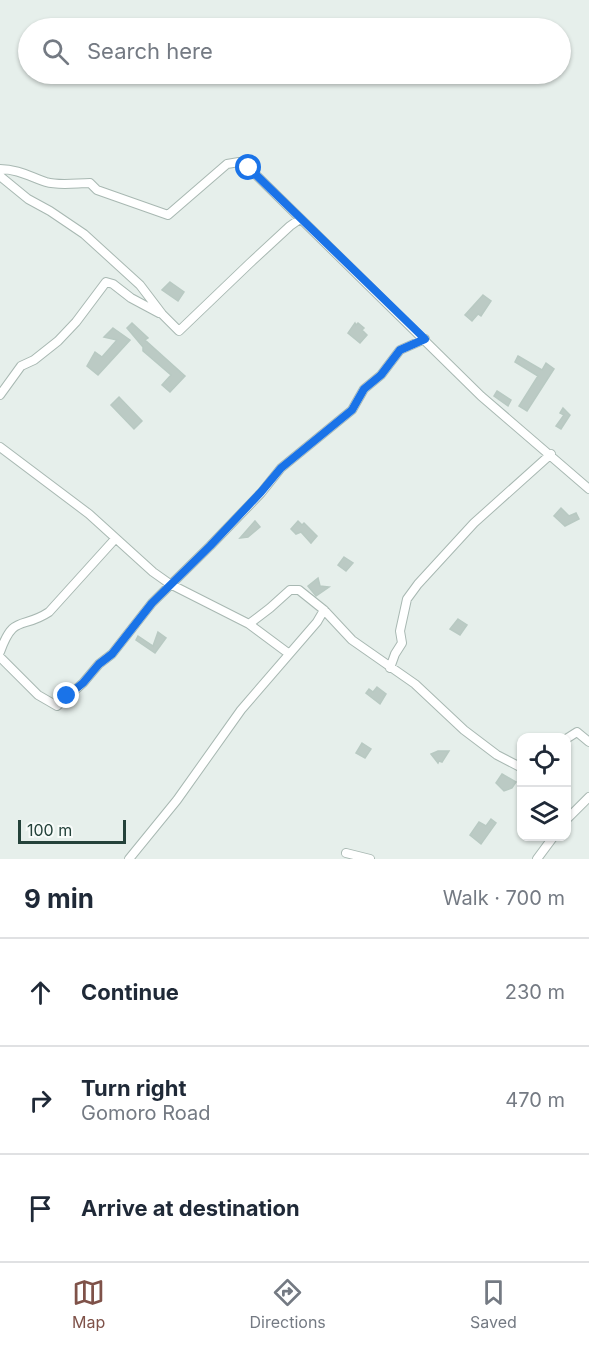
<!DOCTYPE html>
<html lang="en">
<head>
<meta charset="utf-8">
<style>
  body { margin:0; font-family:Inter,sans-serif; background:#f6f6f7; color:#1f2937 }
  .controls { position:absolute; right:18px; bottom:18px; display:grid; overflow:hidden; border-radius:12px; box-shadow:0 2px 4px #0004 }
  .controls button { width:54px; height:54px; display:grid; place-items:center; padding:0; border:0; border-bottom:2px solid #e0e1e3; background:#fff; color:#1f2937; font:30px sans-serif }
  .scale { position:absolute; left:18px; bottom:15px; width:108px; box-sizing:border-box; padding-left:6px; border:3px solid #24423a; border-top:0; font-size:16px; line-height:21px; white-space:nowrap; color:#24423a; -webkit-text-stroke:4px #f7fbf9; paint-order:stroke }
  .stop { position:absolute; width:18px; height:18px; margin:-14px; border:4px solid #1a73e8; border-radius:50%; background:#fff }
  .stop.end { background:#1a73e8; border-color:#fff; box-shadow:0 2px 6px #0008 }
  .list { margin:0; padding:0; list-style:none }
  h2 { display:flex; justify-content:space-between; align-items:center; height:78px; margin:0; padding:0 24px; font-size:26px }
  h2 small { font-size:20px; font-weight:400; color:#747a83 }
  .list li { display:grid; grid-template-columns:39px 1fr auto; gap:18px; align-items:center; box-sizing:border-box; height:108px; padding:0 24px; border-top:2px solid #e0e1e3 }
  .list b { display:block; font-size:22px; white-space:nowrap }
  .list p { margin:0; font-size:20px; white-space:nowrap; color:#747a83 }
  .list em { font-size:20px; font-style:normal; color:#747a83 }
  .icon { flex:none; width:33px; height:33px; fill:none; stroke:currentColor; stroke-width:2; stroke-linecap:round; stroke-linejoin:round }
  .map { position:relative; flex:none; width:589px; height:859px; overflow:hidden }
  .search { position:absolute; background:#fff; box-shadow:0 2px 4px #0004; left:18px; right:18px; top:18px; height:66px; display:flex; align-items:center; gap:15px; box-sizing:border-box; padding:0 21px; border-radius:33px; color:#747a83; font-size:22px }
  .sheet { height:402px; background:#fff }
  nav { display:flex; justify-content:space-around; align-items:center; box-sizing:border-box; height:84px; border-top:2px solid #e0e1e3; background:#fff; font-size:16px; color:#747a83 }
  nav a { display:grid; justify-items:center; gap:3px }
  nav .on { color:#7f5249 }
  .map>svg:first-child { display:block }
  .building { fill:#bbcac4; stroke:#b8c9c2; stroke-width:1.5 }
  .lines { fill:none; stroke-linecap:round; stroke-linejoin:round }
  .street-casing { stroke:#a8b8b2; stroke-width:10 }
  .street { stroke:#fff; stroke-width:8 }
  .route { stroke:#1a73e8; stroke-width:8 }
</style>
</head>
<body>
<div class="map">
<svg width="589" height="859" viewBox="0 0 589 859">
  <rect width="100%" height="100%" fill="#e6efeb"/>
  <!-- building -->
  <path class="building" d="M170,282L184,292L178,301L162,290Z
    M483,295L491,301L481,316L478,314L472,321L465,315Z
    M132,323L148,338L145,340L185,376L170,392L162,385L171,375L143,351V347L127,328Z
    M355,323L356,325L358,323L364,328L362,330L367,335L360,343L348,333Z
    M113,328L130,340L98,375L87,366L95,352L102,357L117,340L104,337Z
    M518,356L542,370L546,363L554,369L527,411L519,406L538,376L515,362Z
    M497,391L511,400L508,406L494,396Z
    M119,397L142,421L134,429L111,405Z
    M563,408L570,415L561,429L556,426L564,415L560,413Z
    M561,508L569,516L576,513L579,519L565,526L554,516Z
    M255,521L260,527L248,537L240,538Z
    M298,521L302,525L304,523L317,536L311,543L301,532L296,534L291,529Z
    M344,557L353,563L346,571L338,565Z
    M318,578L320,586L329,587L316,596L308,586Z
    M458,619L467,625L460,635L450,629Z
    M158,632L166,638L155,653L136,640L138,636L153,646Z
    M377,687L386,694L380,704L366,693L369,689L373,692Z
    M362,743L371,749L365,758L356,753Z
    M438,751H449L442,762L439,761L438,763L431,754Z
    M502,774L516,782L512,788L504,791L496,783Z
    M491,819L496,823L481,844L470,835L479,822L486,826Z"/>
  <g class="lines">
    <defs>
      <path id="street" d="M0,169C17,169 31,177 46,182C59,186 77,183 90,183L97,190L168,215L227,164L239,162L249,168L481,396L589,489
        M0,176L28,199L50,211L84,234L140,285L162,314L179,331L250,263L290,226L300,219
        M0,395L21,366L34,360L58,341L76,322L106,282L113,284L131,298L159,313
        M0,447L89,514L153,572L170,584L249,624L270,608L290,590H299L324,610L352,640L415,684L464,730L497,755L522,768
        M249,624L288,653
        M0,652C14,613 22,630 49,612L115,539
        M0,657L38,695L57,706L83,683L99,664L112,654L152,603L210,546L261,493L281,468L352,410L364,389L381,375L400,350L425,339
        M390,668L395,654L402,643L400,631L407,599L418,584L474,523L551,454
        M566,739L577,732L589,742
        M566,820L589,797
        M346,853L370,859
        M129,859L177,800L241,710L317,622L324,610
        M537,859L554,836"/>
    </defs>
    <!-- street casing -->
    <use href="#street" class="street-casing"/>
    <!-- street -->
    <use href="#street" class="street"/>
  </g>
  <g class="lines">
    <!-- route -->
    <path class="route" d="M67,696L83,683L99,664L112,654L152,603L210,546L261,492L281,468L352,410L364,389L381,375L400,350L425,339L249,168"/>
  </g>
</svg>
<div class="controls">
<button><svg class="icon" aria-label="locate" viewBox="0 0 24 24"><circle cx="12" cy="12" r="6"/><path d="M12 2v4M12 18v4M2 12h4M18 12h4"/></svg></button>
<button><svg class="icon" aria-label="layers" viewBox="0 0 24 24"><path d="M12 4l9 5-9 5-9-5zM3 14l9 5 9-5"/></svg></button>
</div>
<div class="scale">100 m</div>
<div class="stop" style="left:249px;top:168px"></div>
<div class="stop end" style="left:67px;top:696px"></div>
<div class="search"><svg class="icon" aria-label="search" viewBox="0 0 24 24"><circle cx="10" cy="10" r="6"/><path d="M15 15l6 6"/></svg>Search here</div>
</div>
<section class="sheet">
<h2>9 min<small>Walk · 700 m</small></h2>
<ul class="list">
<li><svg class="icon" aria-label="ahead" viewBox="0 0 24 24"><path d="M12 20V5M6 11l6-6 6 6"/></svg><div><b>Continue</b></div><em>230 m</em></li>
<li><svg class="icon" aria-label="right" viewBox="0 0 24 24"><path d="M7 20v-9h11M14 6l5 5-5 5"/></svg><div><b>Turn right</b><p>Gomoro Road</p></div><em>470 m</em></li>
<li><svg class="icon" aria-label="arrive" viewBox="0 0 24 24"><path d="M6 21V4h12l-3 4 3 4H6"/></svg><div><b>Arrive at destination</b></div></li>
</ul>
</section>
<nav>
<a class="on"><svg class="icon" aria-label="map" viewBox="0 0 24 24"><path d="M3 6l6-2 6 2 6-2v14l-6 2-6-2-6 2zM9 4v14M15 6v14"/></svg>Map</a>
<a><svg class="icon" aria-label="directions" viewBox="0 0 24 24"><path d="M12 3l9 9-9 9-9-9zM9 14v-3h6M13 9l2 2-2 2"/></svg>Directions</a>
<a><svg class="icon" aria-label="saved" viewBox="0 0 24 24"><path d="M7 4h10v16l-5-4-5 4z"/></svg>Saved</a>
</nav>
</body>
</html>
